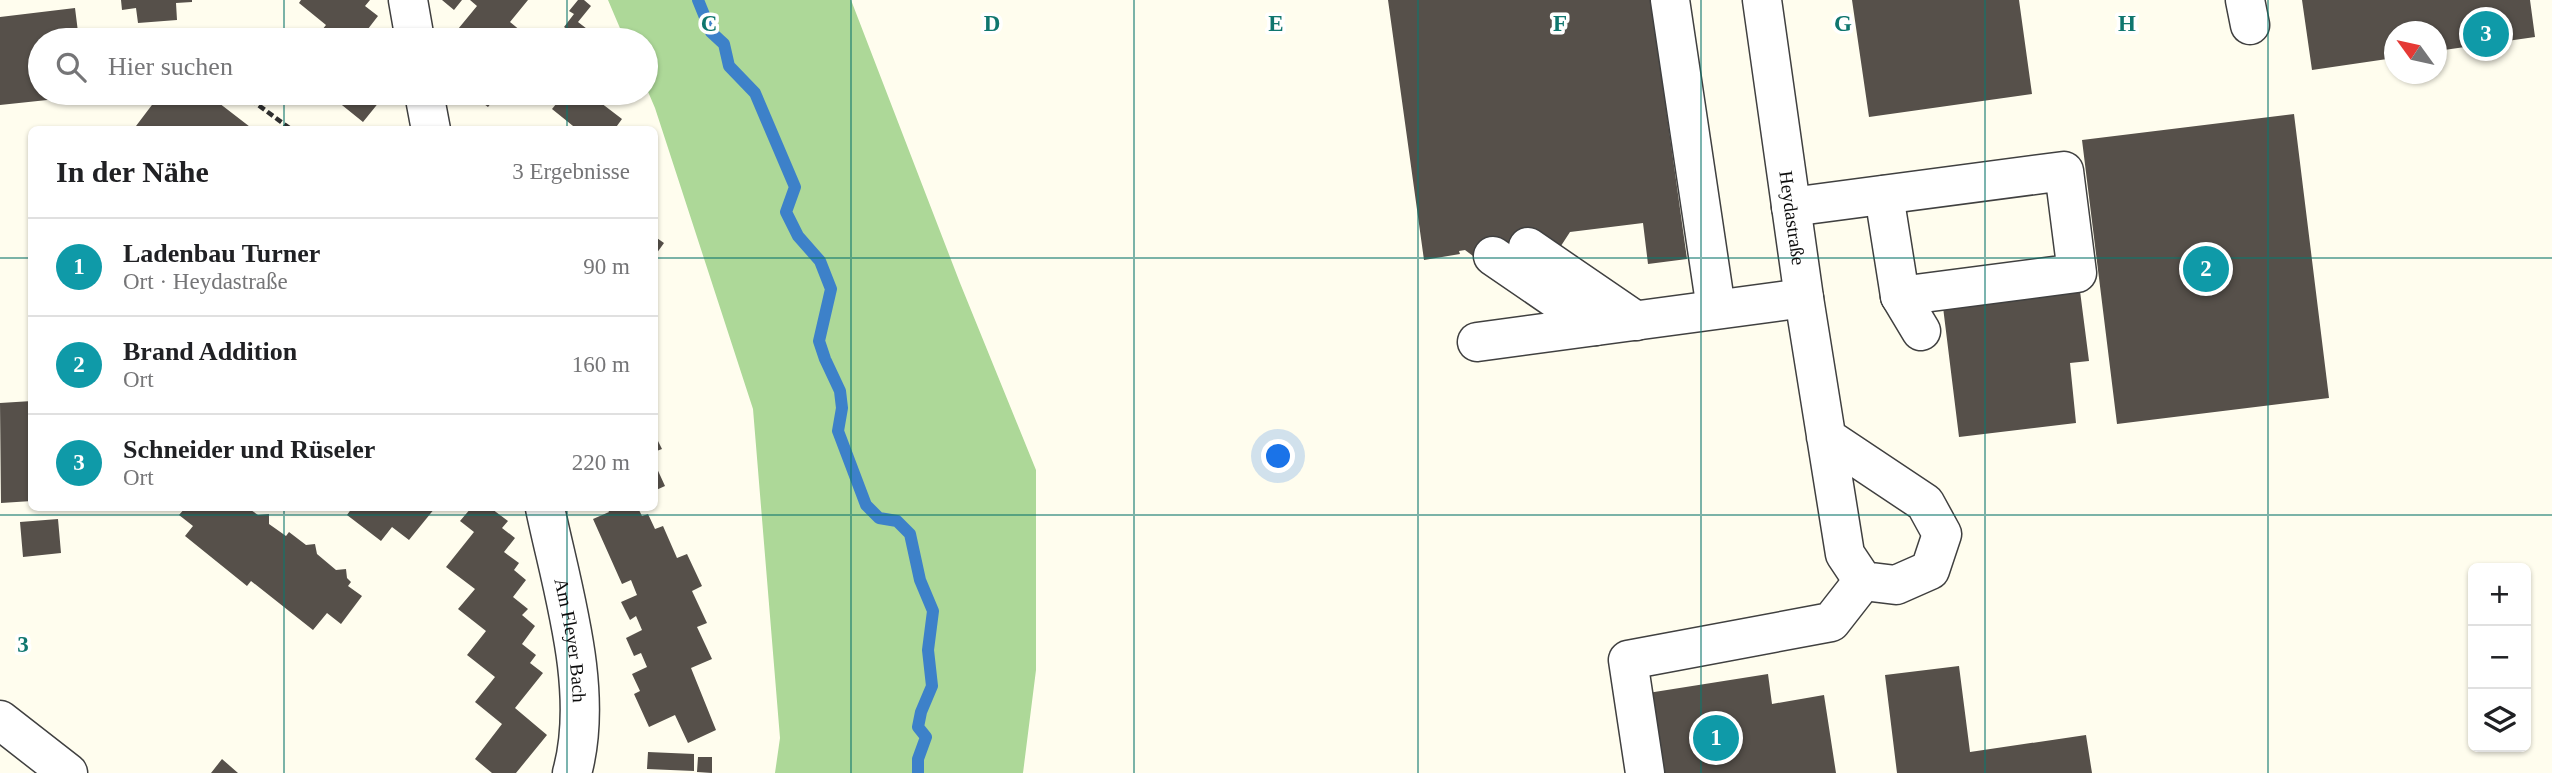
<!DOCTYPE html>
<html lang="de">
<head>
<meta charset="utf-8">
<style>
  body { margin:0; font-family:Georgia,serif; background:#f6f6f6; color:#202124 }
  .controls { position:absolute; right:21px; bottom:21px; display:grid; overflow:hidden; border-radius:10px; box-shadow:0 2px 5px #0004 }
  .controls button { width:63px; height:63px; display:grid; place-items:center; padding:0; border:0; border-bottom:2px solid #e0e0e0; background:#fff; color:#202124; font:35px sans-serif }
  .compass { position:absolute; left:2384px; top:21px; width:63px; height:63px; border-radius:50%; background:#fff; box-shadow:0 2px 5px #0004; rotate:303deg }
  .you { position:absolute; left:1279px; top:457px; width:24px; height:24px; margin:-18px; border:5px solid #fff; border-radius:50%; background:#1a73e8; box-shadow:0 0 0 10px #1a73e833 }
  .badge { display:grid; place-items:center; width:46px; height:46px; border-radius:50%; background:#1a73e8; color:#fff; font-size:23px; font-weight:700 }
  .pin { position:absolute; translate:-50% -50%; border:4px solid #fff; box-shadow:0 2px 7px #0006 }
  .list { margin:0; padding:0; list-style:none }
  h2 { display:flex; justify-content:space-between; align-items:center; height:91px; margin:0; padding:0 28px; font-size:30px }
  h2 small { font-size:23px; font-weight:400; color:#757577 }
  .list li { display:grid; grid-template-columns:46px 1fr auto; gap:21px; align-items:center; box-sizing:border-box; height:98px; padding:0 28px; border-top:2px solid #e0e0e0 }
  .list b { display:block; font-size:26px; white-space:nowrap }
  .list p { margin:0; font-size:23px; white-space:nowrap; color:#757577 }
  .list em { font-size:23px; font-style:normal; color:#757577 }
  .icon { flex:none; width:38px; height:38px; fill:none; stroke:currentColor; stroke-width:2; stroke-linecap:round; stroke-linejoin:round }
  .map { position:relative; flex:none; width:2552px; height:773px; overflow:hidden }
  .search { position:absolute; background:#fff; box-shadow:0 2px 5px #0004; left:28px; top:28px; width:630px; height:77px; display:flex; align-items:center; gap:18px; box-sizing:border-box; padding:0 24px; border-radius:38px; color:#757577; font-size:26px }
  .panel { position:absolute; background:#fff; box-shadow:0 2px 5px #0004; left:28px; top:126px; width:630px; height:385px; border-radius:10px }
  .map>svg:first-child { display:block }
  .forest { fill:#add898 }
  .lines { fill:none; stroke-linecap:round; stroke-linejoin:round }
  .stream { stroke:#3d81c9; stroke-width:12 }
  .building { fill:#56504a }
  .minor-casing { stroke:#404040; stroke-width:41 }
  .path { stroke:#2f2f2f; stroke-width:4.5; stroke-dasharray:7 3.5; stroke-linecap:butt }
  .minor { stroke:#fff; stroke-width:38 }
  .grid { fill:none; stroke:#0f766e; stroke-width:2; stroke-opacity:0.55 }
  .labels { text-anchor:middle; stroke-width:7; stroke-linejoin:round; paint-order:stroke }
  .street-label { font-size:19px; fill:#0d0d0d; stroke:#fff }
  .grid-label { font-size:23px; text-anchor:middle; font-weight:bold; fill:#0f766e; stroke:#fff; stroke-width:7; stroke-linejoin:round; paint-order:stroke }
</style>
</head>
<body>
<div class="map">
<svg width="2552" height="773" viewBox="0 0 2552 773">
  <rect width="100%" height="100%" fill="#fffdee"/>
  <!-- forest -->
  <path class="forest" d="M608,0H851L960,283L1036,470V670L1023,773H775L780,738L753,409L655,108L646,87V40H625Z"/>
  <g class="lines">
    <!-- stream -->
    <path class="stream" d="M698,0L711,32L724,44L729,66L755,93L795,187L786,212L798,236L820,261L831,289L819,341L825,359L840,391L842,408L838,431L866,505L879,518L897,521L910,534L920,580L933,611L928,650L932,686L921,712L918,727L926,737L918,759V773"/>
  </g>
  <!-- building -->
  <path class="building" d="M121,0H192V2L176,3L177,20L138,23L136,8L122,10Z
    M301,0H370L365,6L378,16L361,38L364,40H314L326,25L299,3Z
    M442,0H462L454,10Z
    M470,0H528L510,22L532,40H478L476,38L474,40H449L477,6Z
    M578,0H584L591,6L578,22L591,32L585,40H564L571,32L564,27L574,14L569,11Z
    M1388,0H1651L1687,259L1648,264L1643,223L1570,232L1557,252L1485,265L1465,250L1459,251L1460,254L1424,260Z
    M1852,0H2019L2032,94L1869,117Z
    M2302,0H2530L2535,37L2437,51V32H2394V58L2312,70Z
    M75,8L79,40H40V93H85V96L0,105V17Z
    M161,93H206L254,130H140L136,126Z
    M327,93H380L384,96L363,122Z
    M474,93H499L488,107L472,95Z
    M565,93H588L622,119L614,130H578L552,109Z
    M2294,114L2329,398L2117,424L2082,140Z
    M654,236L664,243L654,257Z
    M2080,291L2089,361L2070,363L2076,423L1959,437L1943,307Z
    M32,401V501L1,503L0,403Z
    M654,433L662,449L654,452Z
    M654,462L665,486L654,491Z
    M185,508H248L258,515L269,514V524L286,536L289,532L306,545L315,544L317,554L336,570L346,569L347,578L351,582L348,586L362,596L341,624L327,613L313,630L251,581L247,586L185,536L193,526L179,515Z
    M352,508H435L409,540L392,527L381,541L347,515Z
    M471,508H494L492,509L508,521L502,528L515,538L504,552L519,563L514,570L526,580L513,597L528,609L522,615L535,626L522,644L536,655L530,663L543,673L515,708L547,735L516,773H492L475,759L502,724L475,702L495,677L467,655L486,631L458,609L475,589L446,567L474,532L460,521Z
    M607,508H638L642,516L648,514L655,529L663,526L677,558L687,554L702,586L692,591L707,623L697,627L712,659L691,668L716,730L688,743L675,715L649,727L634,694L640,691L632,674L647,667L641,653L634,656L626,638L642,630L636,616L630,620L621,602L637,595L631,580L622,584L593,519L609,512Z
    M58,519L61,553L23,557L20,522Z
    M1959,666L1970,752L2086,735L2092,773H1897L1885,675Z
    M1768,674L1772,704L1824,695L1836,773H1660L1648,693Z
    M648,752L694,754V771L647,769Z
    M698,757H712V773L697,772Z
    M222,759L238,773H211Z"/>
  <g class="lines">
    <defs>
      <g id="minor">
        <path d="M408,0L415,40"/>
        <path d="M1670,0L1716,309"/>
        <path id="s1" d="M1762,0L1804,298L1845,554L1863,581L1896,585L1930,570L1942,534L1925,503L1826,437"/>
        <path d="M2245,0L2250,25"/>
        <path d="M424,93L431,130"/>
        <path d="M1884,195L1900,296L1921,331"/>
        <path d="M1791,207L2064,171L2077,273L1900,296"/>
        <path d="M1528,247L1636,321"/>
        <path d="M1493,256L1595,326"/>
        <path d="M1477,342L1804,298"/>
        <path id="s2" d="M545,508C562,589 595,691 572,773"/>
        <path d="M0,720L68,773"/>
        <path d="M1645,773L1628,660L1831,622L1863,581"/>
      </g>
    </defs>
    <!-- minor casing -->
    <use href="#minor" class="minor-casing"/>
    <!-- path -->
    <path class="path" d="M242,93L292,130"/>
    <!-- minor -->
    <use href="#minor" class="minor"/>
  </g>
  <!-- grid -->
  <path class="grid" d="M284,0V40M567,0V40M851,0V773M1134,0V773M1418,0V773M1701,0V773M1985,0V773M2268,0V773M284,93V130M567,93V130M0,258H32M654,258H2552M284,508V773M567,508V773M0,515H2552"/>
  <g class="labels">
    <!-- street labels -->
    <g class="street-label">
      <text dy="7" stroke="none"><textPath href="#s1" startOffset="220">Heydastraße</textPath></text>
      <text dy="7" stroke="none"><textPath href="#s2" startOffset="135">Am Fleyer Bach</textPath></text>
    </g>
  </g>
  <g class="grid-label">
    <text x="709" y="31">C</text>
    <text x="992" y="31">D</text>
    <text x="1276" y="31">E</text>
    <text x="1560" y="31">F</text>
    <text x="1843" y="31">G</text>
    <text x="2127" y="31">H</text>
    <text x="23" y="652">3</text>
  </g>
</svg>
<div class="controls">
<button>+</button>
<button>−</button>
<button><svg class="icon" aria-label="layers" viewBox="0 0 24 24"><path d="M12 4l9 5-9 5-9-5zM3 14l9 5 9-5"/></svg></button>
</div>
<svg class="compass" viewBox="-18 -18 36 36"><path d="M0-13l5 13h-10z" fill="#e53935"/><path d="M0 13l5-13h-10z" fill="#757577"/></svg>
<div class="you"></div>
<div class="pin badge" style="left:1716px;top:738px;background:#0f9aa8">1</div>
<div class="pin badge" style="left:2206px;top:269px;background:#0f9aa8">2</div>
<div class="pin badge" style="left:2486px;top:34px;background:#0f9aa8">3</div>
<div class="search"><svg class="icon" aria-label="search" viewBox="0 0 24 24"><circle cx="10" cy="10" r="6"/><path d="M15 15l6 6"/></svg>Hier suchen</div>
<section class="panel">
<h2>In der Nähe<small>3 Ergebnisse</small></h2>
<ul class="list">
<li><span class="badge" style="background:#0f9aa8">1</span><div><b>Ladenbau Turner</b><p>Ort · Heydastraße</p></div><em>90 m</em></li>
<li><span class="badge" style="background:#0f9aa8">2</span><div><b>Brand Addition</b><p>Ort</p></div><em>160 m</em></li>
<li><span class="badge" style="background:#0f9aa8">3</span><div><b>Schneider und Rüseler</b><p>Ort</p></div><em>220 m</em></li>
</ul>
</section>
</div>
</body>
</html>
